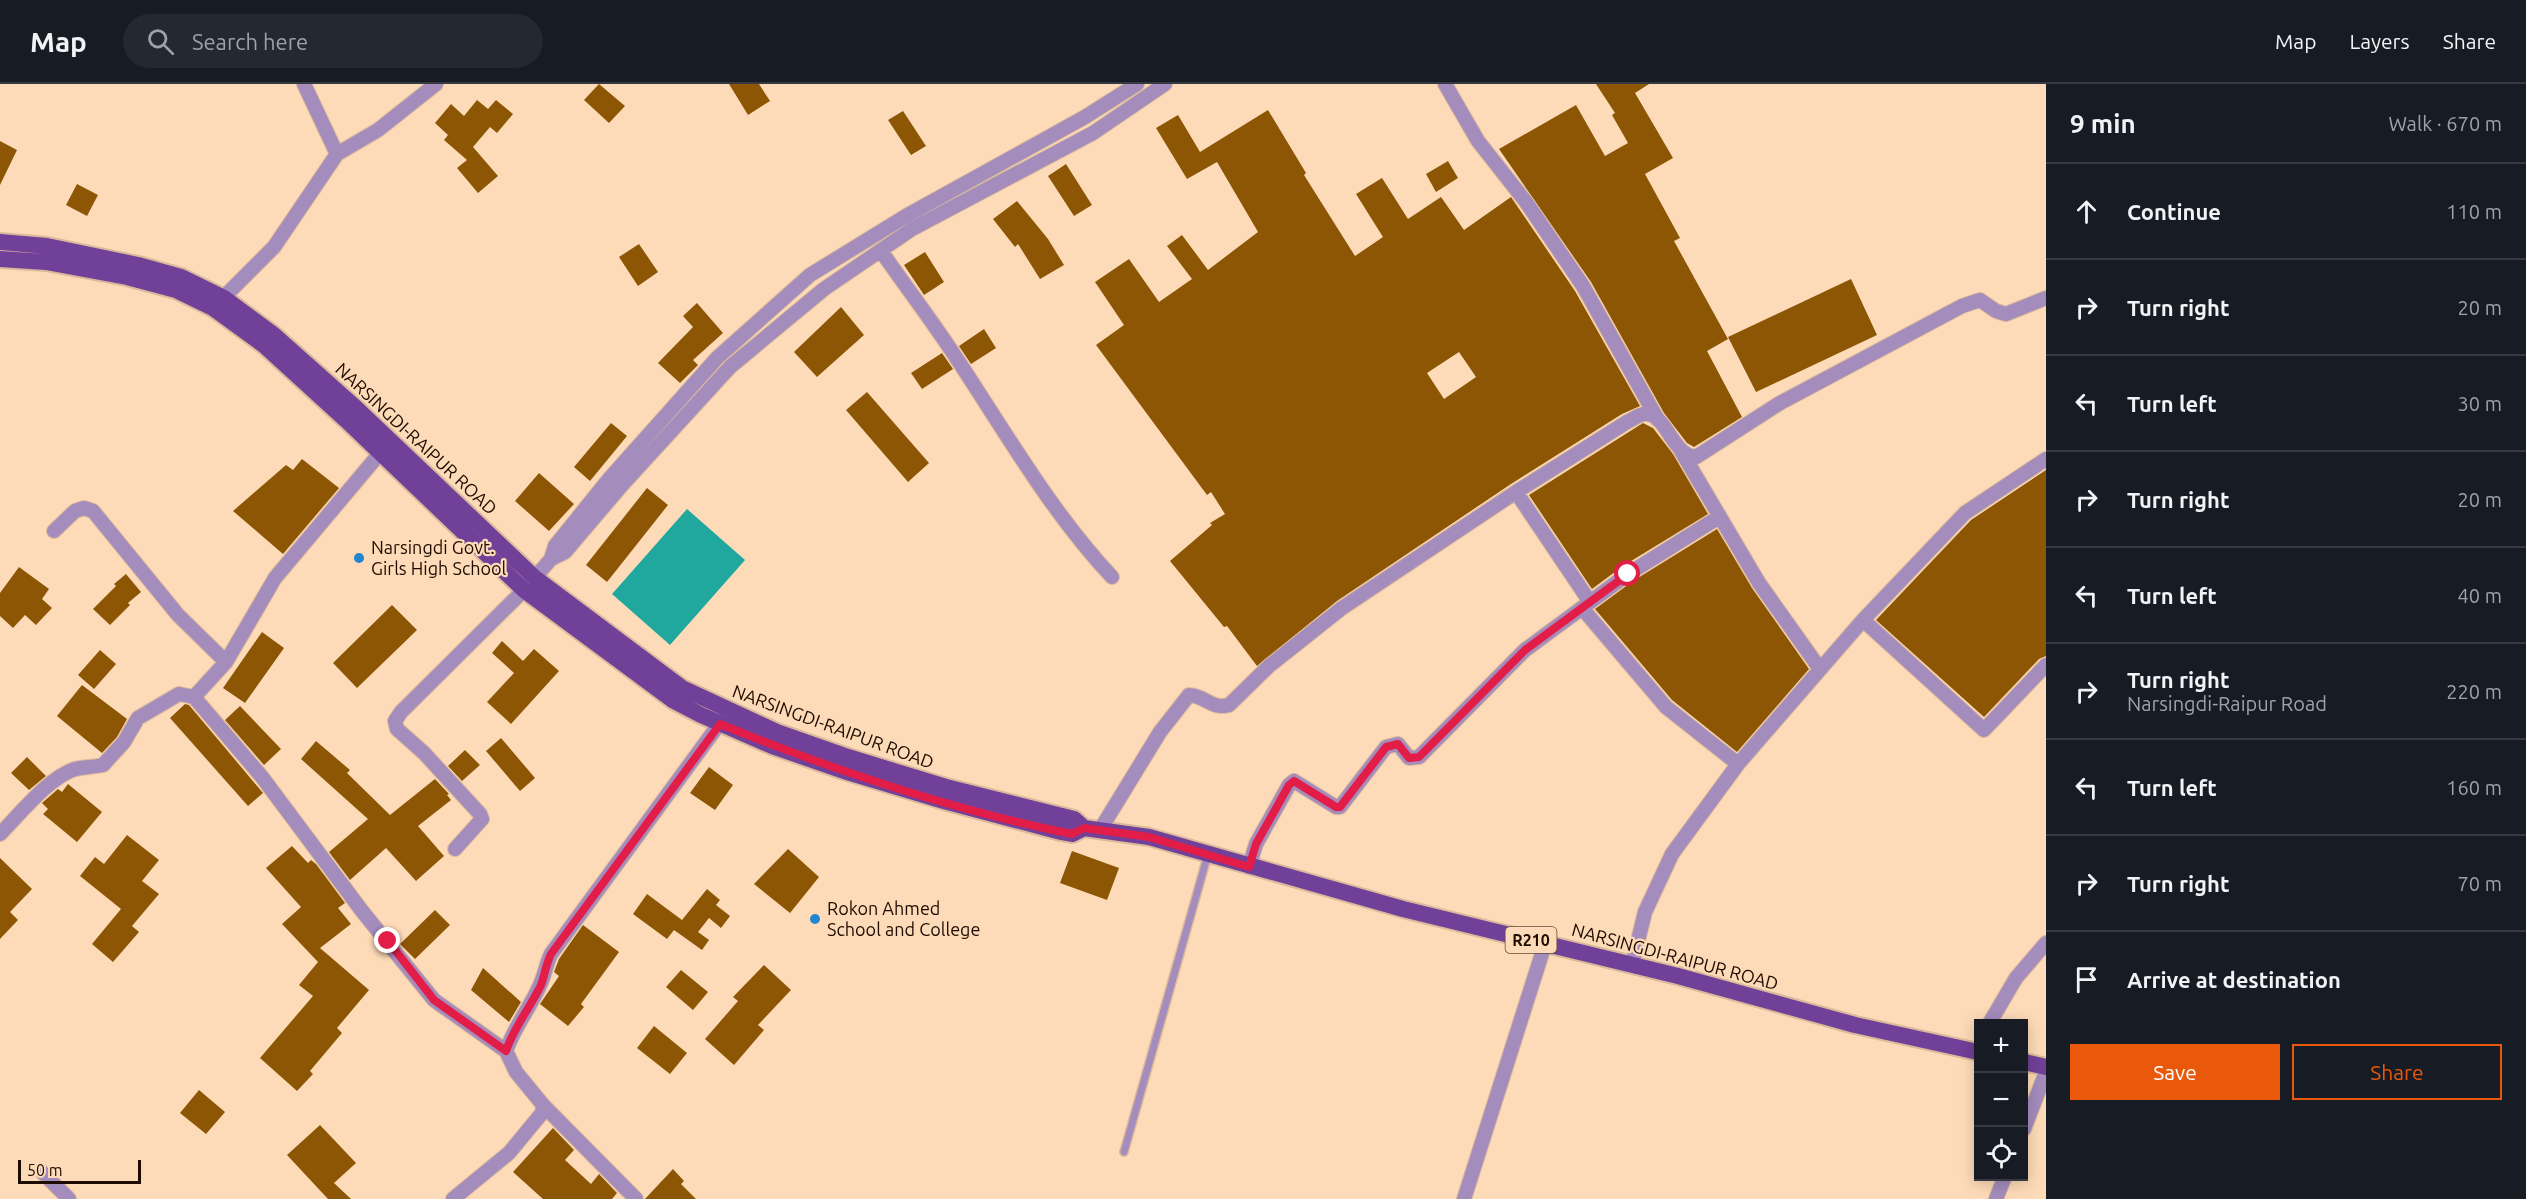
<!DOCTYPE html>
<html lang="en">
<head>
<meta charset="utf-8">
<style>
  body { margin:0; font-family:Ubuntu,sans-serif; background:#242831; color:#f1f3f6 }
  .controls { position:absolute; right:18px; bottom:18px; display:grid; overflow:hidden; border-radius:0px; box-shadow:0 3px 15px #0003 }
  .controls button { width:54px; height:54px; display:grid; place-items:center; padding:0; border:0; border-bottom:2px solid #363941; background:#171b24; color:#f1f3f6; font:30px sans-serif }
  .scale { position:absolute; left:18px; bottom:15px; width:123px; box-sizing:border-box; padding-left:6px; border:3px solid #1f0c00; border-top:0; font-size:16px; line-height:21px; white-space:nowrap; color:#1f0c00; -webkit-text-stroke:4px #fedbb8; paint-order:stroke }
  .stop { position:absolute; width:18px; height:18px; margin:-14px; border:4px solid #e11d48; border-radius:50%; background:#fff }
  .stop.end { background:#e11d48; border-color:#fff; box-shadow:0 2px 6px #0008 }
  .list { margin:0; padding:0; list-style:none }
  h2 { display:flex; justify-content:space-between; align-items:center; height:78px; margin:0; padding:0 24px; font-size:26px }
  h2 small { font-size:20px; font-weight:400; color:#9ea1a6 }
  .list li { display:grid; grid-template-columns:39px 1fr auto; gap:18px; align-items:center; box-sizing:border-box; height:96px; padding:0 24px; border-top:2px solid #363941 }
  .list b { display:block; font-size:22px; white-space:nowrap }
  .list p { margin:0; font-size:20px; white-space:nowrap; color:#9ea1a6 }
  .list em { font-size:20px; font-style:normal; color:#9ea1a6 }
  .actions { display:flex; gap:12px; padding:18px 24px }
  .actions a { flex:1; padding:14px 0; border:2px solid #ea580c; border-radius:0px; text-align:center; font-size:21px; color:#ea580c }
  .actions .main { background:#ea580c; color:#fff }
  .icon { flex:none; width:33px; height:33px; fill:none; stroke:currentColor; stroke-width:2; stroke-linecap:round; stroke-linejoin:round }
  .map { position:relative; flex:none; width:2046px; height:1115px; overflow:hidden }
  header { display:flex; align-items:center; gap:36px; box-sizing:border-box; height:84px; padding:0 30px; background:#171b24; border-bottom:2px solid #363941 }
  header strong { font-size:28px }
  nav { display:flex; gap:33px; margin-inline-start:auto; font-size:21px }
  .search { width:420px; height:54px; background:#242831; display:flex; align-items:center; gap:15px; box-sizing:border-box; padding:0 21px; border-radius:33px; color:#9ea1a6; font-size:22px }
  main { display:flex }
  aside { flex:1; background:#171b24 }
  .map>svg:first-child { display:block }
  .water { fill:#21a89e }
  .building { fill:#8c5605; fill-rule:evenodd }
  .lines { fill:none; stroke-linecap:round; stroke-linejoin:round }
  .service-casing { stroke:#daba9b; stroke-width:10 }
  .minor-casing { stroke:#daba9b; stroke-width:16 }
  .primary-casing { stroke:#daba9b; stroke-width:20 }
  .service { stroke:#a48cbd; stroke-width:7 }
  .minor { stroke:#a48cbd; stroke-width:14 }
  .primary { stroke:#714099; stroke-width:16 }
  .route { stroke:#e11d48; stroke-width:8 }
  .poi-dot { fill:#2285d0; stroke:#fedbb8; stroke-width:2 }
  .labels { text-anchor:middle; stroke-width:4.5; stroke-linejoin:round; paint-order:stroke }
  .shield { fill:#fedbb8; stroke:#624a37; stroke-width:1.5 }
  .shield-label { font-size:16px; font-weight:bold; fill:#1f0c00 }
  .street-label { font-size:18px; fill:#1f0c00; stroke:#fedbb8 }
  .poi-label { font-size:18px; fill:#1f0c00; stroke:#fedbb8; text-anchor:start }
</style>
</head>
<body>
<header>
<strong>Map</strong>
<div class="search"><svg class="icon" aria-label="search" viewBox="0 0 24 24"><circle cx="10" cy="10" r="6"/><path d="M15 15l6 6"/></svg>Search here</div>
<nav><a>Map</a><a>Layers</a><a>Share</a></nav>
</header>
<main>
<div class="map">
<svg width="2046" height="1115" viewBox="0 0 2046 1115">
  <rect width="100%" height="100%" fill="#fedbb8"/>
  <!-- water -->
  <path class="water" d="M687,425L745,476L670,561L612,510Z"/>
  <!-- building -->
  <path class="building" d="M599,0L625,22L609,39L584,16Z
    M729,0H759L770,17L748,31Z
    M1596,0H1649L1635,9L1673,74L1645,90L1680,154L1674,157L1728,255L1707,267L1742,333L1694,363L1687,359L1664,329L1591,198L1499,65L1576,21L1605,72L1628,59L1612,31L1615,29Z
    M477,16L488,25L496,16L513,30L497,49L490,43L473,63L498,92L478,109L457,84L467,76L444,56L448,51L435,39L451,20L464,32Z
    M1268,26L1306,89L1304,91L1355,172L1383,153L1356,110L1382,94L1408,135L1441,113L1464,146L1511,113L1575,207L1640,322L1622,330L1511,400L1337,517L1257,582L1227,542L1224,543L1170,477L1212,441L1210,439L1225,430L1211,408L1207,411L1096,261L1124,241L1095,198L1129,175L1159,218L1192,195L1167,162L1182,151L1208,186L1258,148L1217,78L1187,95L1156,44L1178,31L1200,68ZM1459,268L1476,293L1444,315L1427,289Z
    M903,27L926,62L911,71L888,36Z
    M0,57L17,66L0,101Z
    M1448,77L1458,94L1436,108L1426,90Z
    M1066,80L1092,121L1074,132L1048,92Z
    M77,100L98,111L87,132L66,121Z
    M1017,117L1048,155L1064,181L1040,195L1018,160L1015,163L993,135Z
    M639,160L658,188L638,202L619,173Z
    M925,168L944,198L924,211L904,181Z
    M1851,195L1877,251L1756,308L1728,253Z
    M697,219L723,249L693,276L698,281L680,299L658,279L693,243L683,232Z
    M841,223L864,251L817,293L794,268Z
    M984,245L996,264L971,280L959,262Z
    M942,269L953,285L922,305L911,289Z
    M867,308L929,379L908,398L846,326Z
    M611,339L627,352L590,397L574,383Z
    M1643,339L1653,344L1673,370L1708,430L1623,482L1592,505L1529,411Z
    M302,375L339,404L283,470L233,427L286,381L293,386Z
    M2046,386V572L2039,575L1984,633L1876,536L1971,436Z
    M539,389L574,420L549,447L515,417Z
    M647,404L668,421L607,498L586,481Z
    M1717,445L1752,504L1809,585L1737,668L1672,616L1595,525L1633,497Z
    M19,483L49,505L42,515L52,524L36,541L25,531L13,544L0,532V509Z
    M126,490L141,508L128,519L130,521L110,541L93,525L116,502L114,500Z
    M392,521L417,546L357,604L333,579Z
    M262,548L284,564L245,619L223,604Z
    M502,557L523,577L534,565L559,587L511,640L487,618L514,589L492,569Z
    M100,566L116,580L94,605L78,591Z
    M82,601L127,635L117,653L102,669L57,632Z
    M185,620L189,621L263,709L248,722L170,634Z
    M240,622L281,665L264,681L225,636Z
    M501,654L535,694L520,707L486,667Z
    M316,657L350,686L347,689L390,731L435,695L449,710L447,711L451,716L418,742L444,772L416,797L386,764L350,796L329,768L368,735L301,675Z
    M465,666L480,681L462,697L448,682Z
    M27,673L46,692L29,706L11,689Z
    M709,683L733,701L715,726L690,709Z
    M68,700L102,728L77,758L43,730L48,725L42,719L58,705L62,708Z
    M127,751L159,776L142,797L159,810L132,842L139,848L113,878L92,860L121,825L80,792L95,773L104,780Z
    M292,762L308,779L311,776L316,780L345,819L338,824L351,840L320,864L369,906L337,944L342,949L310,987L313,990L297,1007L260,974L313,912L299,901L318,878L282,840L301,823L266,784Z
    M788,765L819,793L790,829L754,800Z
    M1072,767L1119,784L1107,816L1060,799Z
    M0,774L32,805L10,828L18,836L0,855Z
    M707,805L720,816L716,821L730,832L721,844L709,834L698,848L709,856L702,866L674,846L667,855L633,830L647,810L682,836Z
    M435,826L450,841L415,875L400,860Z
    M583,841L619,868L581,920L584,923L568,942L540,920L559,892L554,888L559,875Z
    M764,881L791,906L758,941L764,946L734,981L705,955L738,917L733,913Z
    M483,884L521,918L509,938L471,906Z
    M681,886L708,908L693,926L666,903Z
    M654,942L687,969L670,990L637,964Z
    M199,1006L225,1028L206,1050L180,1029Z
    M320,1041L356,1079L334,1099L351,1115H328L287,1071Z
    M553,1044L574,1066L565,1076L591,1100L599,1090L617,1109L612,1115H543L513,1088Z
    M673,1085L684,1097L681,1100L696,1115H645Z"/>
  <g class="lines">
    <defs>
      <path id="service" d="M1124,1068L1208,770"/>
      <path id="minor" d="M1445,0L1478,57L1526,118L1583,202L1658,336
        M337,70L378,46L436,0
        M881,167C906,203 933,238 957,275C1006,349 1051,428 1112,493
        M217,220L274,163L337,70L304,0
        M1681,367L1759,499L1820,585
        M1516,408L1590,518
        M54,447L75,427L84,424L93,427L178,531L226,578
        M551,475L555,462L609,395L717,274L810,191L906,132L1085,33L1137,0
        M1582,524L1666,623L1738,680
        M1863,536L1965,429L2046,375
        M194,613L226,578L275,494L381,368
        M1100,746L1160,648L1189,611C1204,611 1212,626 1229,621L1269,582L1342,524L1516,408L1627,338C1632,336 1639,330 1645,330C1666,328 1672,372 1696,373L1780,319L1962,222L1980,216L1996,227L2006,230L2046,214
        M0,750C19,731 49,693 75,685C84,683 94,683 103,681L124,658L138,634L179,610L194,613L262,693L362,827L434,916L506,967L516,988L543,1021L636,1115
        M455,765L482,735L480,730L424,669L397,645L395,637L401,628L524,506L551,475L565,468L622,401L730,283L824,205L912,145L1093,49L1165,0
        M1249,783L1256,760L1289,701L1294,697L1336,723H1340L1386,663L1398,660L1409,674L1419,673L1525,566L1628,490L1719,433
        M1632,881L1645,828L1672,770L1738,680L1863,536L1984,646L2046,581
        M1989,940L2016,894L2046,859
        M506,967C514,943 530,924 540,901C545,890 546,880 551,870L725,632
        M2024,1045L2046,988
        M43,1089L69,1115
        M453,1115L509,1069L542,1029L543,1021
        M1464,1115L1545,860
        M1996,1115L2005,1092"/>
      <path id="primary" d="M0,158L47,162L138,181L181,193L224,214L274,251L356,324L535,494L682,604L777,648L848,673L946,703L1074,735L1084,744
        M0,175L46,178L127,193L176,206L213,224L265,262L346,336L524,506L674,617L701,631L772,662L844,687L944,717L1061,748L1072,750L1084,744L1149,753L1403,825L1678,892L1855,941L1978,968
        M2024,978L2046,983"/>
    </defs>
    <!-- service casing -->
    <use href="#service" class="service-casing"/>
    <!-- minor casing -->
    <use href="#minor" class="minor-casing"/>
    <!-- primary casing -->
    <use href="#primary" class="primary-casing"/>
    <!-- service -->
    <use href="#service" class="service"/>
    <!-- minor -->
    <use href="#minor" class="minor"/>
    <!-- primary -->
    <use href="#primary" class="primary"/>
  </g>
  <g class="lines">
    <!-- route -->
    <path class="route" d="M388,857L434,916L506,967C514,943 530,924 541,901C545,890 546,880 551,870L720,640C833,686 952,726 1072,750L1084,744L1149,753L1249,783L1256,760L1289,701L1294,697L1336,723H1340L1386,663L1398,660L1409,674L1419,673L1525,566L1628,490"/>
  </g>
  <!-- markers -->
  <g class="poi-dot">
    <circle cx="359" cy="474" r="6"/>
    <circle cx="815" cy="835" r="6"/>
  </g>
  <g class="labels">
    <!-- shield labels -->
    <rect class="shield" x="1505.5" y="843" width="51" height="26" rx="4.5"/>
    <g class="shield-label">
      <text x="1531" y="862">R210</text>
    </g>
    <!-- street labels -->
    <g class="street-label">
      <text transform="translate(416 355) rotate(43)" y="6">NARSINGDI-RAIPUR ROAD</text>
      <text transform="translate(833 643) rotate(20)" y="6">NARSINGDI-RAIPUR ROAD</text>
      <text transform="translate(1675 873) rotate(15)" y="6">NARSINGDI-RAIPUR ROAD</text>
    </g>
    <!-- poi labels -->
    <g class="poi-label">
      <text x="371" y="470">Narsingdi Govt.<tspan x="371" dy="21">Girls High School</tspan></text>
      <text x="827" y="831">Rokon Ahmed<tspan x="827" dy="21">School and College</tspan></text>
    </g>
  </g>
</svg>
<div class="controls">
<button>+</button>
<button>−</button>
<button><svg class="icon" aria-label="locate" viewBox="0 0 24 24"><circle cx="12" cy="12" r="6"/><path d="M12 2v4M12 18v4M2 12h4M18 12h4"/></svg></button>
</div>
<div class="scale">50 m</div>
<div class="stop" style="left:1628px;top:490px"></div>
<div class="stop end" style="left:388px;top:857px"></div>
</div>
<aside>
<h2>9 min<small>Walk · 670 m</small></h2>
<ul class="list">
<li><svg class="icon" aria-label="ahead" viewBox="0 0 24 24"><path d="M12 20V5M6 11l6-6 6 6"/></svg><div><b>Continue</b></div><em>110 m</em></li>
<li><svg class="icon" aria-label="right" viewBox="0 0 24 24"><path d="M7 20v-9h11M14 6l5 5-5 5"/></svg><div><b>Turn right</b></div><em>20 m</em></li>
<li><svg class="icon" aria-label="left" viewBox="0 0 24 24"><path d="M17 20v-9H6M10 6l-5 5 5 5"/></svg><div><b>Turn left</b></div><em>30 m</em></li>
<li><svg class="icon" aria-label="right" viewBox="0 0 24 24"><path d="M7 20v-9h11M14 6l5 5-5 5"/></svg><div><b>Turn right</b></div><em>20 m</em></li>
<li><svg class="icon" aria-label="left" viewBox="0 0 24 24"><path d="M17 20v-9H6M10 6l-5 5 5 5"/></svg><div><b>Turn left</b></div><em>40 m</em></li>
<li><svg class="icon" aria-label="right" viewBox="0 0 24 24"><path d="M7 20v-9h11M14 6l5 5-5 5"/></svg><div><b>Turn right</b><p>Narsingdi-Raipur Road</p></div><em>220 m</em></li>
<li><svg class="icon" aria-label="left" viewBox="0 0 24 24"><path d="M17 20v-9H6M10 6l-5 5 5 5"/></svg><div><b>Turn left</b></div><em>160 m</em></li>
<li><svg class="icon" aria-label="right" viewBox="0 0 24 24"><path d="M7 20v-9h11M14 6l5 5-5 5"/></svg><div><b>Turn right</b></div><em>70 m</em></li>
<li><svg class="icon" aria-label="arrive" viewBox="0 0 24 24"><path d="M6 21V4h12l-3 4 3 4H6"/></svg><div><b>Arrive at destination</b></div></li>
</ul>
<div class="actions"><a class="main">Save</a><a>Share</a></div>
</aside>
</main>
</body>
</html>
